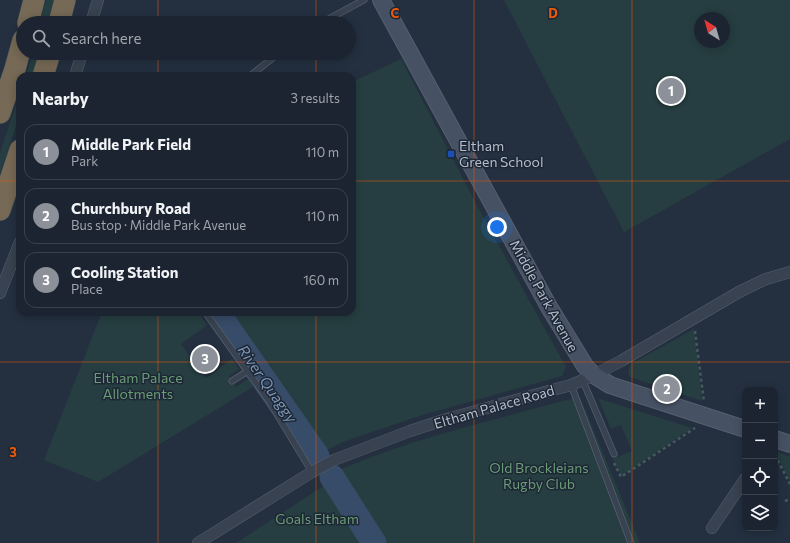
<!DOCTYPE html>
<html lang="en">
<head>
<meta charset="utf-8">
<style>
  body { margin:0; font-family:Commissioner,sans-serif; background:#242c38; color:#f1f3f6 }
  .controls { position:absolute; right:12px; bottom:12px; display:grid; overflow:hidden; border-radius:8px; box-shadow:0 2px 10px #0003 }
  .controls button { width:36px; height:36px; display:grid; place-items:center; padding:0; border:0; border-bottom:1px solid #39414c; background:#1b2430; color:#f1f3f6; font:20px sans-serif }
  .compass { position:absolute; left:694px; top:12px; width:36px; height:36px; border-radius:50%; background:#1b2430; box-shadow:0 2px 10px #0003; rotate:323deg }
  .you { position:absolute; left:497px; top:227px; width:14px; height:14px; margin:-10px; border:3px solid #fff; border-radius:50%; background:#1a73e8; box-shadow:0 0 0 6px #1a73e833 }
  .badge { display:grid; place-items:center; width:26px; height:26px; border-radius:50%; background:#8c9099; color:#fff; font-size:13px; font-weight:700 }
  .pin { position:absolute; translate:-50% -50%; border:2px solid #fff; box-shadow:0 1px 4px #0006 }
  .list { margin:0; padding:0; list-style:none }
  h2 { display:flex; justify-content:space-between; align-items:center; height:52px; margin:0; padding:0 16px; font-size:17px }
  h2 small { font-size:13px; font-weight:400; color:#a0a4ab }
  .list li { display:grid; grid-template-columns:26px 1fr auto; gap:12px; align-items:center; box-sizing:border-box; height:56px; margin:0 8px 8px; padding:0 8px; border:1px solid #39414c; border-radius:12px }
  .list b { display:block; font-size:15px; white-space:nowrap }
  .list p { margin:0; font-size:13px; white-space:nowrap; color:#a0a4ab }
  .list em { font-size:13px; font-style:normal; color:#a0a4ab }
  .icon { flex:none; width:22px; height:22px; fill:none; stroke:currentColor; stroke-width:2; stroke-linecap:round; stroke-linejoin:round }
  .map { position:relative; flex:none; width:790px; height:543px; overflow:hidden }
  .search { position:absolute; background:#1b2430; box-shadow:0 2px 10px #0003; left:16px; top:16px; width:340px; height:44px; display:flex; align-items:center; gap:10px; box-sizing:border-box; padding:0 14px; border-radius:22px; color:#a0a4ab; font-size:15px }
  .panel { position:absolute; background:#1b2430; box-shadow:0 2px 10px #0003; left:16px; top:72px; width:340px; height:244px; border-radius:12px }
  .map>svg:first-child { display:block }
  .green { fill:#263e41; fill-rule:evenodd }
  .lines { fill:none; stroke-linecap:round; stroke-linejoin:round }
  .river { stroke:#374c68; stroke-width:25 }
  .lane-casing { stroke:#56606d; stroke-width:7 }
  .street-casing { stroke:#56606d; stroke-width:12 }
  .secondary-casing { stroke:#56606d; stroke-width:18 }
  .highway-casing { stroke:#434d5a; stroke-width:22 }
  .path { stroke:#445b5e; stroke-width:2.5; stroke-dasharray:3 3; stroke-linecap:butt }
  .lane { stroke:#384250; stroke-width:5.5 }
  .street { stroke:#384250; stroke-width:11 }
  .secondary { stroke:#465163; stroke-width:16 }
  .highway { stroke:#766955; stroke-width:21 }
  .grid { fill:none; stroke:#e8590c; stroke-width:1; stroke-opacity:0.55 }
  .transit-dot { fill:#1a4fb4; stroke:#1d2735; stroke-width:1.5 }
  .labels { text-anchor:middle; stroke-width:3; stroke-linejoin:round; paint-order:stroke }
  .poi-label { font-size:14px; fill:#b4bdca; stroke:#1d2735; text-anchor:start }
  .street-label { font-size:14px; fill:#b4bdca; stroke:#1d2735 }
  .park-label { font-size:14px; fill:#6a9c75; stroke:#1d2735 }
  .water-label { font-size:15px; font-style:italic; fill:#7b94b3; stroke:#1d2735 }
  .grid-label { font-size:13px; text-anchor:middle; font-weight:bold; fill:#e8590c; stroke:#1d2735; stroke-width:3; stroke-linejoin:round; paint-order:stroke }
</style>
</head>
<body>
<div class="map">
<svg width="790" height="543" viewBox="0 0 790 543">
  <rect width="100%" height="100%" fill="#243040"/>
  <!-- green -->
  <path class="green" d="M46,0H55L49,23H40Z
    M504,0H790V139L624,232ZM700,18H724V42H700Z
    M33,53H39L32,76H26Z
    M401,59L481,213L566,367L562,376L419,416L343,442L319,454L222,312H352V82Z
    M20,93V114L0,174V153Z
    M102,312H198L207,325L181,344L206,378L232,359L239,369L229,376L236,387L248,379L253,387L98,482L44,460Z
    M694,329L702,401L630,377L628,371L631,364Z
    M580,397L640,543H387L337,471C387,449 436,435 488,421C519,413 549,404 580,397Z
    M600,399L692,428L621,476L613,459L632,451L621,425L611,429L599,400Z
    M777,452L790,457V481L777,455Z
    M325,485L359,543H236Z"/>
  <g class="lines">
    <!-- river -->
    <path class="river" d="M217,312L317,456
      M332,477L374,543"/>
    <defs>
      <path id="lane" d="M321,23L364,0
        M250,76L279,53
        M205,312L269,401L312,472
        M232,381L248,371
        M583,381L614,454
        M571,385L631,543"/>
      <path id="street" d="M91,23L98,0
        M75,76L82,53
        M0,293L20,242
        M712,528L745,479
        M198,543L312,472L334,460L410,431L447,419L571,385L594,375L621,361L739,292L766,279L790,272"/>
      <path id="secondary" d="M381,0L549,307L585,366L594,375L610,385L637,394L745,429
        M775,439L790,444"/>
      <path id="highway" d="M28,23L34,0
        M59,23L65,0
        M43,76L50,53
        M0,113L15,69L23,40
        M0,210L20,150"/>
    </defs>
    <!-- lane casing -->
    <use href="#lane" class="lane-casing"/>
    <!-- street casing -->
    <use href="#street" class="street-casing"/>
    <!-- secondary casing -->
    <use href="#secondary" class="secondary-casing"/>
    <!-- highway casing -->
    <use href="#highway" class="highway-casing"/>
    <!-- path -->
    <path class="path" d="M695,331L704,402
      M775,455L790,484
      M614,463L621,477L695,428
      M785,501L790,499"/>
    <!-- lane -->
    <use href="#lane" class="lane"/>
    <!-- street -->
    <use href="#street" class="street"/>
    <!-- secondary -->
    <use href="#secondary" class="secondary"/>
    <!-- highway -->
    <use href="#highway" class="highway"/>
  </g>
  <!-- grid -->
  <path class="grid" d="M158,0V23M316,0V23M474,0V543M632,0V543M158,53V76M316,53V76M0,181H20M352,181H790M158,312V543M316,312V543M0,362H790"/>
  <!-- markers -->
  <rect class="transit-dot" x="447" y="150" width="8" height="8" rx="2"/>
  <g class="labels">
    <!-- poi labels -->
    <g class="poi-label">
      <text x="459" y="151">Eltham<tspan x="459" dy="16">Green School</tspan></text>
    </g>
    <!-- street labels -->
    <g class="street-label">
      <text transform="translate(544 296) rotate(61)" y="5">Middle Park Avenue</text>
      <text transform="translate(494 407) rotate(-16)" y="5">Eltham Palace Road</text>
    </g>
    <!-- park labels -->
    <g class="park-label">
      <text x="138" y="383">Eltham Palace<tspan x="138" dy="16">Allotments</tspan></text>
      <text x="539" y="473">Old Brockleians<tspan x="539" dy="16">Rugby Club</tspan></text>
      <text x="317" y="524">Goals Eltham</text>
    </g>
    <!-- water labels -->
    <g class="water-label">
      <text transform="translate(267 384) rotate(55)" y="5">River Quaggy</text>
    </g>
  </g>
  <g class="grid-label">
    <text x="395" y="18">C</text>
    <text x="553" y="18">D</text>
    <text x="13" y="457">3</text>
  </g>
</svg>
<div class="controls">
<button>+</button>
<button>−</button>
<button><svg class="icon" aria-label="locate" viewBox="0 0 24 24"><circle cx="12" cy="12" r="6"/><path d="M12 2v4M12 18v4M2 12h4M18 12h4"/></svg></button>
<button><svg class="icon" aria-label="layers" viewBox="0 0 24 24"><path d="M12 4l9 5-9 5-9-5zM3 14l9 5 9-5"/></svg></button>
</div>
<svg class="compass" viewBox="-18 -18 36 36"><path d="M0-13l5 13h-10z" fill="#e53935"/><path d="M0 13l5-13h-10z" fill="#a0a4ab"/></svg>
<div class="you"></div>
<div class="pin badge" style="left:671px;top:91px">1</div>
<div class="pin badge" style="left:667px;top:389px">2</div>
<div class="pin badge" style="left:205px;top:359px">3</div>
<div class="search"><svg class="icon" aria-label="search" viewBox="0 0 24 24"><circle cx="10" cy="10" r="6"/><path d="M15 15l6 6"/></svg>Search here</div>
<section class="panel">
<h2>Nearby<small>3 results</small></h2>
<ul class="list">
<li><span class="badge">1</span><div><b>Middle Park Field</b><p>Park</p></div><em>110 m</em></li>
<li><span class="badge">2</span><div><b>Churchbury Road</b><p>Bus stop · Middle Park Avenue</p></div><em>110 m</em></li>
<li><span class="badge">3</span><div><b>Cooling Station</b><p>Place</p></div><em>160 m</em></li>
</ul>
</section>
</div>
</body>
</html>
